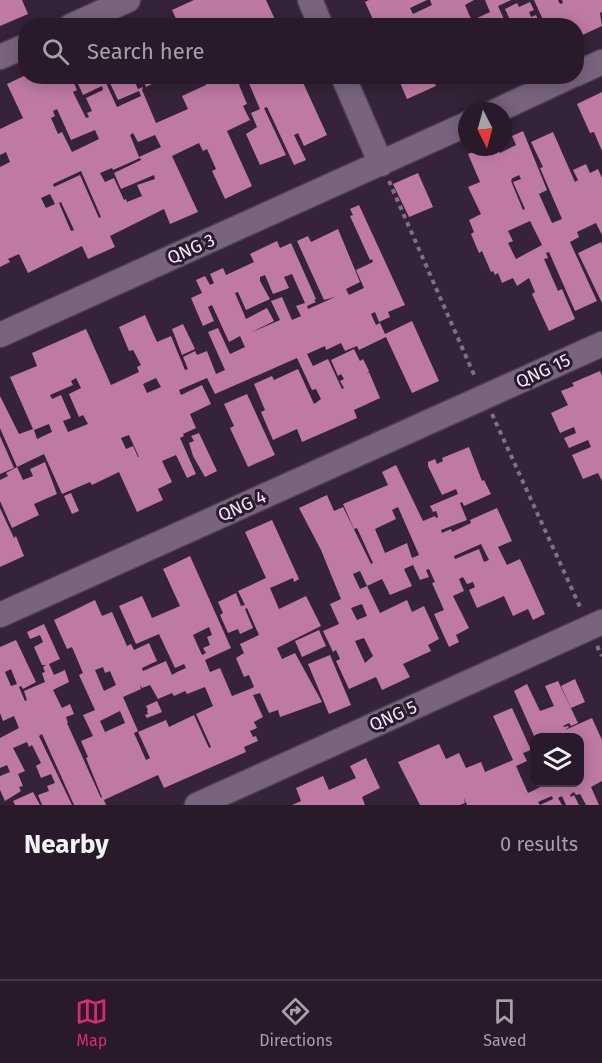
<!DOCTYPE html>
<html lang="en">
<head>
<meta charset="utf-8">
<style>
  body { margin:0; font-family:"Fira Sans",sans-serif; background:#302333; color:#f1f3f6 }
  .controls { position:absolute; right:18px; bottom:18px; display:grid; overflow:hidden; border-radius:12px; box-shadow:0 3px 15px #0003 }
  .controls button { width:54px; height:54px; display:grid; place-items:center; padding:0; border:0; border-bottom:2px solid #443847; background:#281a2b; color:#f1f3f6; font:30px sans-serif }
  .compass { position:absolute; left:458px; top:102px; width:54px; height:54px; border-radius:50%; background:#281a2b; box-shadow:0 3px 15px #0003; rotate:174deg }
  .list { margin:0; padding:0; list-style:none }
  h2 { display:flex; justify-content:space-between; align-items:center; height:78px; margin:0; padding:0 24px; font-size:26px }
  h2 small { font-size:20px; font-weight:400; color:#a5a1a9 }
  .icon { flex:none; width:33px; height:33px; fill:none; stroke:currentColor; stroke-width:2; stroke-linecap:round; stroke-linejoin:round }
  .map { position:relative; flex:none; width:602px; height:805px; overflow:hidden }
  .search { position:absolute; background:#281a2b; box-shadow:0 3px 15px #0003; left:18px; right:18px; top:18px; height:66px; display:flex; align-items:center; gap:15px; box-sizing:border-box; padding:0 21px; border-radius:24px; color:#a5a1a9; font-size:22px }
  .sheet { height:174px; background:#281a2b }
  nav { display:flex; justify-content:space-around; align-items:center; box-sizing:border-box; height:84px; border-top:2px solid #443847; background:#281a2b; font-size:16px; color:#a5a1a9 }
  nav a { display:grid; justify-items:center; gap:3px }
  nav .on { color:#db2777 }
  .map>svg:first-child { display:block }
  .building { fill:#be7aa3; fill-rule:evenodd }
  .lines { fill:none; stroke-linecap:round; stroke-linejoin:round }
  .minor-casing { stroke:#4f4053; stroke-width:27 }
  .path { stroke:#7f7082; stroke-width:4; stroke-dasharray:4.5 4.5; stroke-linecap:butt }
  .minor { stroke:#79647d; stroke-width:24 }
  .labels { text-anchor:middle; stroke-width:6; stroke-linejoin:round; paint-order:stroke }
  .street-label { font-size:18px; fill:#f2e6f4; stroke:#2b192e }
</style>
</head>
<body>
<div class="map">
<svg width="602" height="805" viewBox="0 0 602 805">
  <rect width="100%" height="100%" fill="#352339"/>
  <!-- building -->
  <path class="building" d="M0,0H22L28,14L0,26Z
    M194,0H266L278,26H172L178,23L172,10Z
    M369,0H427L410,8L413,14L432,5L430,0H474L465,5L474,26H376L365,2Z
    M485,0H511L498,6L507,26H478L475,19L490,12Z
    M534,0H558L560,4L563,3L562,0H602V12L600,13L602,26L576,38V26H513L505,9L517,3L519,7L530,2L534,10L529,12L531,17L536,15L540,24L544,22Z
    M26,75L132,76L138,89L143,87L142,90L156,123L188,109L182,96L206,85L202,76H300L327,135L304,146L298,133L294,135L306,160L294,165L267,107L264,108L286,155L260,165L246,134L257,127L251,113L260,109L248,81L240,84L239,85L247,104L243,106L250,120L227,131L252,186L225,199L212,171L216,169L207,149L203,151L199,143L172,156L198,212L170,224L164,209L110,236L115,247L88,259L82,246L28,273L19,254L8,259L10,262L0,267V167L10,162L6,152L0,155V129L23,118L7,84ZM75,77L83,95L102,86L103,90L86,98L92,111L87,113L89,117L86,118L73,92L77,90L72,79ZM109,81L118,100L139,91L141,96L117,107L106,83ZM57,109L71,140L95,130L99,139L72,152L62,132L58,134L51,118L55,116L53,111ZM133,133L138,142L155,135L161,147L139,157L130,135ZM140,158L141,160L114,173L121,189L154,175L155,179L137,185L142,196L127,202L126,199L124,200L114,178L105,182L100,173L112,168L113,170ZM81,171L101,217L99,218L80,175L54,187L53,184ZM50,194L55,204L46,208L41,198ZM61,202L74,230L71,231L59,203Z
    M142,76H163L164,78L146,87Z
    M397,76H432L436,86L407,99Z
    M602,92V151L594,132L590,133L577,104Z
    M523,131L547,190L539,194L552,223L562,219L540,168L543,167L531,142L553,132L575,182L578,180L573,170L586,164L590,173L598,169L602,178V235L596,223L577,232L579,237L570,242L597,301L575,311L549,252L546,253L548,258L544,259L558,291L562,289L575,319L549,331L532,294L535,292L529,278L517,286L513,278L502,283L498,273L495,275L493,271L491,272L482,251L479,253L471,234L474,232L469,220L481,214L468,187L480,182L468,154L487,147H497L500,153L516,145L512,136ZM519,175L521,179L513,182L525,209L523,210L511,181L512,180L511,179ZM530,221L542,245L516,259L508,243L513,241L508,231Z
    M418,173L433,207L409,217L393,184Z
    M359,205L405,305L388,312L390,317L379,322L375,312L371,314L376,325L380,323L385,334L412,321L439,381L412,393L386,337L359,350L357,346L345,351L341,343L326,350L325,346L307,354L313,366L328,359L342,389L344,388L340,381L344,379L341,374L338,376L331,360L354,349L360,361L363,359L369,371L366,374L369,372L380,398L354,410L357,418L302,442L297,429L273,440L261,412L265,410L254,384L272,376L274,380L298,369L314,404L317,402L321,399L316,389L312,390L297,358L215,394L207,378L179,390L181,395L202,385L211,404L190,414L196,428L183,434L184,436L180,438L196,474L187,478L176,455L162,461L172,482L158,489L163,500L137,512L119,472L92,485L90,482L62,494L44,454L17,467L0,428V396L19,434L33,429L10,377L37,366L32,353L86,329L111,385L139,372L137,367L141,365L133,350L129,351L119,327L145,315L157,342L171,336L185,370L188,369L183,357L195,351L197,355L207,351L216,374L225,370L208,332L218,328L230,354L245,347L240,336L229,342L212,305L208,307L214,321L203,326L191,298L202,293L196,280L205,276L210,285L214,283L210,274L223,268L226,275L254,262L250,254L277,241L280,248L291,243L316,299L314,300L316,302L307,306L308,309L335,297L324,300L297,241L308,236L311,242L338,229L360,282L346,289L349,295L364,288L356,270L373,262L372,259L370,260L350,216L353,215L350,209ZM292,274L305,303L296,306L301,316L292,320L282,297L271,301L280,320L252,332L274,321L267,308L246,319L235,293L238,292L246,310L270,299L260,281V277L265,275L273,294L289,288L284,277ZM76,378L81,388L69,394L79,417L83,415L88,424L68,432L63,421L71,418L61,395L52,399L50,395L73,385L71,381ZM156,378L161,387L147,393L143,384ZM49,424L52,432L37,439L34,430ZM129,435L139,457H138L133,446L126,449L121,438Z
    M601,242L602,245V303L578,253Z
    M183,324L195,349L182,355L172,329Z
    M600,371L602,376V481L598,473L583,479L572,455L591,447L588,440L569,448L564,438L576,433L574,427L560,433L551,413L568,405L561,391L574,386L572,383Z
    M247,394L275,455L248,467L230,428L234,426L224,404Z
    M199,433L217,471L205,477L193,456L189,443L194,441L191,436Z
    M0,436L14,468L0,474Z
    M469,447L482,481L484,480L491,494L464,506L462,502L460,503L467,520L441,530L442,533L451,529L452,532L471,523L470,520L497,508L512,541L498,547L507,565L520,559L545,614L533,620L528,609L513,616L504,596L477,608L469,590L475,587L473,582L467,584L463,577L459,579L464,591L453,596L469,628L456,635L459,642L449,647L434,614L444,610L432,583L435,582L429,569L426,570L429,577L420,580L413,565L404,569L412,586L390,595L382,579L367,586L360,571L353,574L360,589L367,586L380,613L407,600L412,612L424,606L439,639L428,645L431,651L403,664L410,677L382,690L376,677L349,689L336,661L340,659L336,650L333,652L323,631L339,624L330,604L341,599L321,550L299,508L327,495L334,511L343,507L371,564L373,563L357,528L354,529L343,504L388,485L382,472L396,465L423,521L435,516L436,518L438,517L437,513L436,511L433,512L430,506L458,494L456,489L442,495L428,466V462L435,459L437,464L443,461L442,458ZM398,507L419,555L412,558L407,543L385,553L375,529L396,519L392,510ZM481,544L489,560L484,562L479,549L455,559L454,556ZM362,604L367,616L357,620L351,608ZM364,638L373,656L365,663L355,641Z
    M45,462L57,494L34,504L39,515L12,528L0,501V480L8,476L6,473L17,467L23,480L33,476L30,469Z
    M71,493L79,511L72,514L64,496Z
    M0,508L14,538L16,536L24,556L0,567Z
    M272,520L299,579L294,582L293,578L270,588L279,609L306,596L321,626L277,648L282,659L295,653L322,702L280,717L278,710L269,713L260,693L253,695L263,717L254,722L257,728L250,731L253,737L256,736L258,741L244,747L246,752L164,788L158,775L104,800L106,805H74L42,734L39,736L72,805H42L38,795L49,791L47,786L55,783L51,774L41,778L36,766L41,763L32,745L29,747L27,742L13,748L25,771L18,774L23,786L19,787L21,791L5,801L0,790V776L10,772L7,765L0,768V738L19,728L14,716L3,721L0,713V647L16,640L36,682L23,689L21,686L19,687L25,701L27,700L24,691L45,682L42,673L45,672L43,667L46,665H42L34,647L43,642L40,635L30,639L27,632L44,624L60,659L49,664L54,675L65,670L69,682L53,690L62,708L70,704L74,714L66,717L68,723H67L101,798L102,797L86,758L88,757L81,741L93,736L83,715L95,710L79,675L83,673L72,647L67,649L54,620L95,600L102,616L112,612L127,646L131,644L134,650L149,643L157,661L142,668L143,671L166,661L172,675L177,672L186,668L184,664L175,668L159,634L136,644L119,606L142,596L152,618L180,606L163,569L190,556L231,648L205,660L210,672L220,668L232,696L250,689L254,687L249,675L244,677L236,658L244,653L240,644L259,635L247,608L245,609L253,628L240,634L238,629L228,633L220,615L223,613L218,602L236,593L241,606L245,605L238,591L266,578L245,532ZM209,627L212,635L207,637L210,645L203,648L206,653L202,655L193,635ZM103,667L105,673L110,671L116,685L104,691L95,670ZM11,669L17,684L11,686L5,672ZM140,685L142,688L150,685L158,699L172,693L174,696L185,691L187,694L205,687L213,706L196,714L211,747L209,748L194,715L169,727L166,720L138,732L150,758L146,760L134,733L138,731L123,697L141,689ZM120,711L125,723L105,732L100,721Z
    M319,630L326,646L302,657L295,641Z
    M330,655L351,705L329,714L308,664Z
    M575,679L585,702L571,708L561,686Z
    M558,681L578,723L571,726L569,723L563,726L564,727L568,726L569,727L565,730L592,718L602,740V781L591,787L599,805H586L580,794L576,795L574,792L570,795L571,797L574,795L579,805H566L562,796L558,798L562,805H540L553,799L552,796L538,802L540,805H467L464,798L465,803L460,805H420L398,762L439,744L446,759L459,753L466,768L481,762L485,772L513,760L493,716L512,708L531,750L523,753L527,761L516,766L528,793L551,782H580V738H535L514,691L527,684L540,711L554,706L545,686Z
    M157,701L162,712L147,718L145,715L148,714L147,711L148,710L146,706Z
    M366,758L380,788L362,797L365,805H292L301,801L296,788L323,776L329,790L356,778L350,766Z
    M33,792L40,805H15L13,801Z"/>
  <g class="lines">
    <defs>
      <path id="minor" d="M310,0L321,26
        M71,26L128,0
        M0,57L26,46
        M576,74L602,62
        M343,76L381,164
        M496,111L571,76
        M0,335L467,124
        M0,615L602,344
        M197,805L602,622"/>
    </defs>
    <!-- minor casing -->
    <use href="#minor" class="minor-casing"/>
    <!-- path -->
    <path class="path" d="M389,181L475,377
      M492,414L581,609
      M597,646L602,656"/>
    <!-- minor -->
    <use href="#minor" class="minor"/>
  </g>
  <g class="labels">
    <!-- street labels -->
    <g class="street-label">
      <text transform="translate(191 249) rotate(-24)" y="6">QNG 3</text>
      <text transform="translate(543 371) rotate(-25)" y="6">QNG 15</text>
      <text transform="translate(242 506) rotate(-24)" y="6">QNG 4</text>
      <text transform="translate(393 716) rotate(-24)" y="6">QNG 5</text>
    </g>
  </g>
</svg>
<div class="controls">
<button><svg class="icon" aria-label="layers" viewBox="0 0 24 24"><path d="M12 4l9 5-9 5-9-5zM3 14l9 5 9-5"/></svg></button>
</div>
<svg class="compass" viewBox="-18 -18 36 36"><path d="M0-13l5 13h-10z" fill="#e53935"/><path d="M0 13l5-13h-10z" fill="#a5a1a9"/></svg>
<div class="search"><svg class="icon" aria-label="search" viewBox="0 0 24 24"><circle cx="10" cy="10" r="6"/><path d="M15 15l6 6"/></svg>Search here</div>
</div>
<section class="sheet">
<h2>Nearby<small>0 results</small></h2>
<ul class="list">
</ul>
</section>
<nav>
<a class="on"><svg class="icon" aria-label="map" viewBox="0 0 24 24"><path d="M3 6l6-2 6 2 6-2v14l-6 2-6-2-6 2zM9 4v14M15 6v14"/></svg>Map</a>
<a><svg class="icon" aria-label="directions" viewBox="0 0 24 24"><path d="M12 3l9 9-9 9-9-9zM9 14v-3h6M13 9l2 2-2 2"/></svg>Directions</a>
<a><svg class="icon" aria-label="saved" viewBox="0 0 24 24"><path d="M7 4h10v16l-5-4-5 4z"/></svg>Saved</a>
</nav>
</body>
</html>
